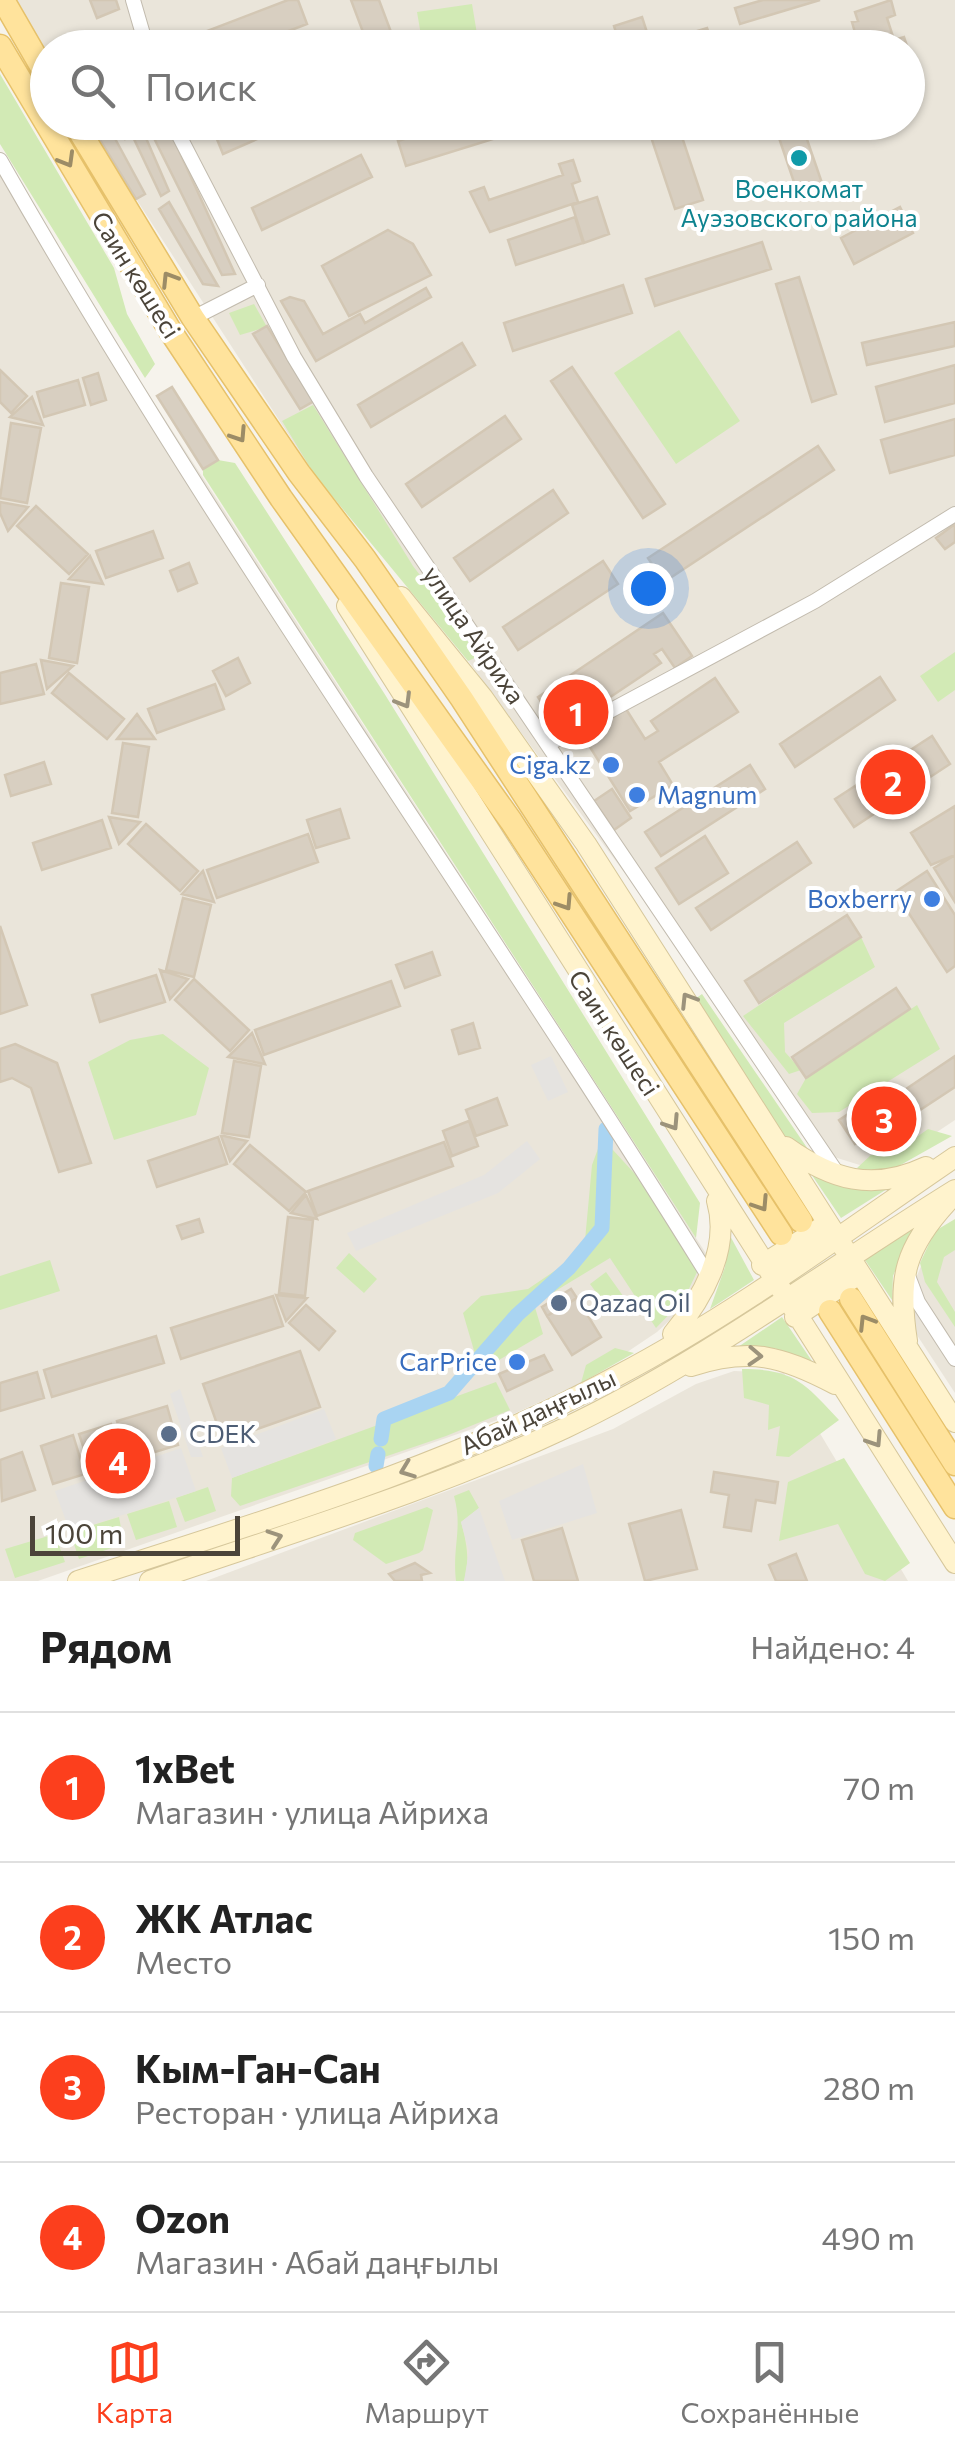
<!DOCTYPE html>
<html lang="ru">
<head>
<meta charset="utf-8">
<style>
  body { margin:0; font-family:Commissioner,sans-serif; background:#f6f6f6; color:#222 }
  .scale { position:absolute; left:30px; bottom:25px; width:210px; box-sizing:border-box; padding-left:10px; border:5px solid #4b4439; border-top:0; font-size:28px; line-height:35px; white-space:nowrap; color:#4b4439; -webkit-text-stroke:8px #fff; paint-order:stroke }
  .you { position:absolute; left:648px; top:588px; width:35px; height:35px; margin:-25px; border:8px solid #fff; border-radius:50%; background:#1a73e8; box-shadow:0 0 0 15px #1a73e833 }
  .badge { display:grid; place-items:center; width:65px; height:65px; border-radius:50%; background:#fc3f1d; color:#fff; font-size:32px; font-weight:700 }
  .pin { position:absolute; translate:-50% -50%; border:5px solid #fff; box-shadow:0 2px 10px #0006 }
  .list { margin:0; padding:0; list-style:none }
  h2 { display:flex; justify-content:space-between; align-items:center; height:130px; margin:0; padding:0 40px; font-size:42px }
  h2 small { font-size:32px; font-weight:400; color:#767676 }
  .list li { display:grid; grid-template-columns:65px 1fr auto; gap:30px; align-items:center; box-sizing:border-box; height:150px; padding:0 40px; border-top:2px solid #e0e0e0 }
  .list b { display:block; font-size:38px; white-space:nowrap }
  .list p { margin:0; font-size:32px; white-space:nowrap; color:#767676 }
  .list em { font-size:32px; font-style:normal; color:#767676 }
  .icon { flex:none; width:55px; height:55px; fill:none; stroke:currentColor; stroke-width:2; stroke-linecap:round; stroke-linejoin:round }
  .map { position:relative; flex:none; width:955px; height:1581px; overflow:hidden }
  .search { position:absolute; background:#fff; box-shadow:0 2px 8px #0004; left:30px; right:30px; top:30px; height:110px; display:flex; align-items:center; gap:25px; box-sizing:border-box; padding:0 35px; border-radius:55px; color:#767676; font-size:38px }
  .sheet { height:730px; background:#fff }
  nav { display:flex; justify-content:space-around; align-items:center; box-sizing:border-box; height:140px; border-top:2px solid #e0e0e0; background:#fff; font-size:28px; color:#767676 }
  nav a { display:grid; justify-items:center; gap:5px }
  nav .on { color:#fc3f1d }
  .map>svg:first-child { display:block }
  .residential { fill:#eae5da }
  .green { fill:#d2eab5 }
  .parking { fill:#e5e3e0 }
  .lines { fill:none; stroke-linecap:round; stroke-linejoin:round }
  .canal { stroke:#a9d4f2; stroke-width:15 }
  .building { fill:#d8cfc1; stroke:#d3c7b4; stroke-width:2.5 }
  .minor-casing { stroke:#c2bbae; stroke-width:16 }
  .secondary-casing { stroke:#d6c79b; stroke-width:22 }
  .primary-casing { stroke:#e6c16a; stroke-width:25 }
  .minor { stroke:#fff; stroke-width:14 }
  .secondary { stroke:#fff3cd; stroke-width:20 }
  .primary { stroke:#ffe39c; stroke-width:22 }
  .oneway { stroke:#9c8c66 }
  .oneway2 { stroke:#9c937c }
  .culture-dot { fill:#0f9aa8; stroke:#fff; stroke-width:4 }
  .shop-dot { fill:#3f7fe0; stroke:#fff; stroke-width:4 }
  .service-dot { fill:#5c6f8a; stroke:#fff; stroke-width:4 }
  .labels { text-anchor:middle; stroke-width:8; stroke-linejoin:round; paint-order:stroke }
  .culture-label { font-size:25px; fill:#0d838f; stroke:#fff }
  .street-label { font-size:25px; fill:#4b4439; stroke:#fff }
  .shop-label { font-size:25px; fill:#366cbe; stroke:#fff; text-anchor:end }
  .service-label { font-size:25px; fill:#4e5e75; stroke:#fff; text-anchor:start }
</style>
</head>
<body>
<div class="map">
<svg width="955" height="1581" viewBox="0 0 955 1581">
  <rect width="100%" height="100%" fill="#f6f3ec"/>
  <!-- residential -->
  <path class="residential" d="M16,0H955V1120L898,1158L863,1166L834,1157L441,624L314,474L87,123L908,122V48H48L47,56Z
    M0,165L707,1255L685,1306L657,1332L581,1383L509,1416L38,1581H0Z
    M955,1231V1393L913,1329V1285L928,1250Z
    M734,1371L784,1373L908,1581H206L613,1429L696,1384Z"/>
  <!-- green -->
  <path class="green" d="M472,4L479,46L423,47L417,12Z
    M0,74L114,268L127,314L155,364L145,378L0,144Z
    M254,304L267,327L240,335L229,313Z
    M679,330L740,421L676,464L614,373Z
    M313,405L413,566L481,655L468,661L314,474L282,421Z
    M218,460L235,463L384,693L700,1203L696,1238L203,475V469Z
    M955,652V690L938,702L920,676Z
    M861,937L875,967L784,1023L785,1052L801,1070L789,1074L743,1016Z
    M702,994L814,1158L782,1136L695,999Z
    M917,1005L940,1049L839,1112L812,1113L797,1094L806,1078Z
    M163,1034L209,1068L196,1115L114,1140L88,1062L130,1040Z
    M928,1129L952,1136L897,1167L868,1173L857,1168L871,1155L896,1152Z
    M602,1138L635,1174L698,1270L684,1299L656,1328L610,1258L534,1304L543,1334L480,1371L463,1313L481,1296L528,1289L584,1251L592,1165Z
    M807,1168L895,1184L841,1218Z
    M955,1219V1250L944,1257L937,1282L955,1312V1327L925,1282L920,1263L935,1231Z
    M913,1229L893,1276L892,1300L865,1260Z
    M728,1232L754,1280L710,1309L725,1267Z
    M349,1253L377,1279L364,1293L336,1268Z
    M50,1260L60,1291L0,1310V1276Z
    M606,1272L626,1300L610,1311L590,1284Z
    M782,1317L812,1361L774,1348L738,1347Z
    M615,1348L634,1353L581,1383L586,1365Z
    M742,1369C794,1369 805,1383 839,1420L789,1457L776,1456L780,1426L768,1430L769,1405L744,1398Z
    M496,1382L510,1410L446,1436L240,1506L231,1496L232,1478Z
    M844,1458L910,1563L885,1581L865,1574L838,1524L779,1541L788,1482Z
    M208,1487L216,1511L185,1522L176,1498Z
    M469,1490L479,1508L461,1522C467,1544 470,1560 464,1581H456C452,1547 463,1528 454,1496Z
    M169,1501L177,1527L136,1540L127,1514Z
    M427,1507L433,1510L423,1550L419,1553L386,1564L353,1540L355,1533Z
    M119,1517L124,1544L79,1559L70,1532Z
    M55,1534L65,1562L15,1578L5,1549Z"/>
  <!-- parking -->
  <path class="parking" d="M551,1056L568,1092L548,1101L531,1065Z
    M527,1141L540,1159L498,1193L356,1251L347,1233L484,1175Z
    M180,1389L203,1457H191L170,1394Z
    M324,1409L336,1439L232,1478L221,1448Z
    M181,1448L196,1491L70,1532L55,1491Z
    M583,1464L597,1513L512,1540L499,1501Z
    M479,1508L491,1542L505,1581H464L469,1551L461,1522Z"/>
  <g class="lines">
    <!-- canal -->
    <path class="canal" d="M381,1439L384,1419L449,1393L517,1315L569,1268L602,1228L606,1129
      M376,1466L378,1454"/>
  </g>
  <!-- building -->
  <path class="building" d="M90,0H116L119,9L97,18Z
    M288,0H298L307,24L244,48H183L181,41Z
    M351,0H379L397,48H369Z
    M763,0H820L740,24L735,8Z
    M891,0L895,15L887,18L894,40L904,37L909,52L908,48H866L862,34L856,36L852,22L858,21L855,12Z
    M642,17L652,48H621L614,26Z
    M707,28L712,43L677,48L674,38Z
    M89,122H106L145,194L136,199Z
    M117,122H139L169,191L161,196L133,137L125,139Z
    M146,122H166L235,274L222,275Z
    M223,122H296L223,154L212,127Z
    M457,122H502L506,135L406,166L398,141Z
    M502,122H546L506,135Z
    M646,122H677L703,200L675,209Z
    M801,122L823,186L798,194L776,129Z
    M361,155L372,177L262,230L252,208Z
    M573,160L580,181L572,184L578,202L490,232L470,192L484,187L489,200L563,175L559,164Z
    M597,197L609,234L584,243L572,205Z
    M169,202L218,286L203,284L159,209Z
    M900,207L913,233L854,264L841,238Z
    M575,217L583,243L516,265L508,240Z
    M388,230L413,244L431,275L349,316L322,266Z
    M762,242L771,269L655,306L646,279Z
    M799,277L836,394L812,402L776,284Z
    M623,285L632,313L513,351L504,323Z
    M426,288L431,297L316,361L281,301L290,297L304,301L323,334L360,314L365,323Z
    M955,322V346L867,365L862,343Z
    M267,326L314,401L300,409L253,334Z
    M462,343L475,365L371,427L358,405Z
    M955,365V403L885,422L876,387Z
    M572,367L665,504L643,518L551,381Z
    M0,370L27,396L11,413L0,402Z
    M98,373L106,400L91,405L83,378Z
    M78,380L85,405L44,417L37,392Z
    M172,387L218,460L203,469L157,396Z
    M32,397L43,425L10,417Z
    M505,416L521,439L422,507L406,484Z
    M955,419V455L890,473L881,440Z
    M11,423L41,428L27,503L0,498Z
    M818,446L834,470L664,582L648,558Z
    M553,490L568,513L470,581L454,558Z
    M0,502L28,507L8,531L0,513Z
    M36,506L88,554L69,574L17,526Z
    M955,524V542L945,549L936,538Z
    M153,531L163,558L106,578L96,551Z
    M90,556L103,584L69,579Z
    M603,561L618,584L518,650L503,627Z
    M189,563L197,583L178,591L170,571Z
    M61,583L89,587L77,663L49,658Z
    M663,613L692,656L675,668L662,649L654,654L661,663L573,722L567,712L554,721L538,697Z
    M238,658L250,683L226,696L213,671Z
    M41,660L73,666L47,689Z
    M36,664L44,694L0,704V673Z
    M69,673L124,719L107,739L52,693Z
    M880,677L895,700L795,767L780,744Z
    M715,678L738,712L659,762L673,785L630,811L583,736L626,709L645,739L658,731L651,721Z
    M215,684L224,709L157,733L148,709Z
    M137,714L155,739H117Z
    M932,736L950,764L854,827L835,799Z
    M123,743L149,747L138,817L112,813Z
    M44,762L51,784L11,796L5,775Z
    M750,765L765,789L661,856L645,832Z
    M612,789L631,818L614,830L594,801Z
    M955,806V855L931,865L911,833Z
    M340,809L349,838L316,848L307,820Z
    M109,817L140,822L119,844Z
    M102,820L111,848L42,870L33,843Z
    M146,824L198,871L180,891L128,844Z
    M308,834L318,862L217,898L207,870Z
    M705,836L728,873L679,904L656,868Z
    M797,842L811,863L711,930L696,908Z
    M955,855V902L934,868Z
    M203,871L214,902L182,894Z
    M927,871L955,915V966L947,972L895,892Z
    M183,898L211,905L194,977L166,970Z
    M847,915L861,937L759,1003L745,981Z
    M0,926L27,1005L0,1014Z
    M432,952L440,975L405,988L396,965Z
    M160,970L188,979L170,999Z
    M156,975L165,1002L100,1022L92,995Z
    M194,979L249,1030L230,1051L175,1000Z
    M391,981L400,1006L264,1055L255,1030Z
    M896,988L910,1009L806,1078L792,1057Z
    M473,1023L480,1048L459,1054L452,1030Z
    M252,1033L265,1064L228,1057Z
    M15,1044L57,1063L91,1163L59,1172L31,1088L12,1078L0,1082V1049Z
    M955,1056V1087L917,1112L903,1091Z
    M234,1061L261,1066L249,1137L222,1133Z
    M892,1085L908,1109L855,1144L839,1120Z
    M497,1098L507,1125L476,1136L466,1110Z
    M469,1121L478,1146L452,1156L443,1131Z
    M221,1136H224L247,1141L230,1161Z
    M218,1137L227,1164L157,1187L148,1161Z
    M444,1142L453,1166L317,1216L308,1191Z
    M250,1145L306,1192L289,1211L234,1164Z
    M306,1195L317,1219L291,1213Z
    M288,1217L313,1220L305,1296L279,1293Z
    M199,1219L203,1232L182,1239L177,1226Z
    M571,1289L577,1298L547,1316L542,1307Z
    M276,1295L307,1298L286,1321Z
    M273,1296L283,1326L181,1359L171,1328Z
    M577,1298L601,1337L572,1355L547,1316Z
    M306,1305L335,1331L319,1350L289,1323Z
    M156,1336L164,1363L52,1397L44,1370Z
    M300,1351L320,1407L223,1441L203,1384Z
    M544,1355L552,1370L507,1391L499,1374Z
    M37,1372L44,1398L0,1411V1383Z
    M167,1406L178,1445L129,1460L117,1421Z
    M111,1424L124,1463L92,1473L79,1434Z
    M73,1435L85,1474L53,1484L41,1446Z
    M22,1452L35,1490L2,1501L0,1460Z
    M714,1472L778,1482L775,1503L756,1500L751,1531L724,1527L729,1495L711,1492Z
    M681,1510L697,1569L645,1581L629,1524Z
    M562,1528L578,1581H534L522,1540Z
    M796,1554L807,1581H776L769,1565Z
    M415,1563L430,1573L421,1575L422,1581H395L389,1574Z"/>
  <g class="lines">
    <defs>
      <path id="minor" d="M133,0L147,48
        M172,122L294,357L366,476L837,1173
        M0,160C218,543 477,902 709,1277
        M193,318L258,285
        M548,744L815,601L955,514
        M907,1273L918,1302L955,1359"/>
      <path id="secondary" d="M401,597L483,698L586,844L955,1422
        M347,606L955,1563
        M786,1147C832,1180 873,1192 926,1167
        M762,1265L827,1224
        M795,1317L859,1274
        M673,1334C702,1299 731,1249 717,1201
        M907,1341C897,1278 905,1247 949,1200
        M691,1366C750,1347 782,1356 835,1384
        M78,1581C260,1522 448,1467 617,1376C735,1314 845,1232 955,1157
        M150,1581C289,1533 432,1491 565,1428C702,1363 826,1270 955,1190"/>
      <path id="primary" d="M3,0L48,78
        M0,46L171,332L281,498L511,821L781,1234
        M74,122L193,318L299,473L365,559L462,699L801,1221
        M851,1299L955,1464
        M830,1311L955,1507"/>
    </defs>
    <!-- minor casing -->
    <use href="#minor" class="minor-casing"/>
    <!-- secondary casing -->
    <use href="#secondary" class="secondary-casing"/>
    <!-- primary casing -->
    <use href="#primary" class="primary-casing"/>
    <!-- minor -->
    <use href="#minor" class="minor"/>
    <!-- secondary -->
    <use href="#secondary" class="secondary"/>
    <!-- primary -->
    <use href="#primary" class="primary"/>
  </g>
  <!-- one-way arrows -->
  <defs><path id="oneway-chevron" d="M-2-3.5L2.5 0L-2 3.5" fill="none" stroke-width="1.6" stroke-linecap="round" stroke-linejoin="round" transform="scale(2.5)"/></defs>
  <g class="oneway">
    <use href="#oneway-chevron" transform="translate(67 160) rotate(60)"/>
    <use href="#oneway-chevron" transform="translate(169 279) rotate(-122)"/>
    <use href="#oneway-chevron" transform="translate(239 435) rotate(57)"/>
    <use href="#oneway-chevron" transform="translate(565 903) rotate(57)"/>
    <use href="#oneway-chevron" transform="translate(761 1204) rotate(57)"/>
    <use href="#oneway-chevron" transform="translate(866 1322) rotate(-122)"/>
  </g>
  <g class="oneway2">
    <use href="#oneway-chevron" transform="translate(404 701) rotate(59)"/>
    <use href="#oneway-chevron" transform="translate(688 1000) rotate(-122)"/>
    <use href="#oneway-chevron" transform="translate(672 1123) rotate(57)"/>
    <use href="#oneway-chevron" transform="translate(755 1356) rotate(3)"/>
    <use href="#oneway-chevron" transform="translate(875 1440) rotate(57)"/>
    <use href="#oneway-chevron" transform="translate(407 1470) rotate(159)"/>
    <use href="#oneway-chevron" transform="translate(275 1538) rotate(-19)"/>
  </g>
  <!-- markers -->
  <circle class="culture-dot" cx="799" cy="158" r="10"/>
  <g class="shop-dot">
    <circle cx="611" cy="765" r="10"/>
    <circle cx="637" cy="795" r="10"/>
    <circle cx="932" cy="899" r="10"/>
    <circle cx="517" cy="1362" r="10"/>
  </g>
  <g class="service-dot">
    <circle cx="559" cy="1303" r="10"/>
    <circle cx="169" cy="1434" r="10"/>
  </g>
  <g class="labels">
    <!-- culture labels -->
    <g class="culture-label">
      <text x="799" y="198">Военкомат<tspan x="799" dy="29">Ауэзовского района</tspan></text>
    </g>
    <!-- street labels -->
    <g class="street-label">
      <text transform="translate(136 275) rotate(58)" y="9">Саин көшесі</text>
      <text transform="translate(474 635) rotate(56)" y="9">улица Айриха</text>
      <text transform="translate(614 1033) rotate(57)" y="9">Саин көшесі</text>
      <text transform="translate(538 1412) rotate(-25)" y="9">Абай даңғылы</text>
    </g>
    <!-- shop labels -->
    <g class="shop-label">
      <text x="591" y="774">Ciga.kz</text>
      <text x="657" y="804" text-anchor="start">Magnum</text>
      <text x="912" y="908">Boxberry</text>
      <text x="497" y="1371">CarPrice</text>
    </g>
    <!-- service labels -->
    <g class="service-label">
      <text x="579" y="1312">Qazaq Oil</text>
      <text x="189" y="1443">CDEK</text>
    </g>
  </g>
</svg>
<div class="scale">100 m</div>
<div class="you"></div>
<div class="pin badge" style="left:576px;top:712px">1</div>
<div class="pin badge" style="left:893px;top:782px">2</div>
<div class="pin badge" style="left:884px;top:1119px">3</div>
<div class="pin badge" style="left:118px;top:1461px">4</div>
<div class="search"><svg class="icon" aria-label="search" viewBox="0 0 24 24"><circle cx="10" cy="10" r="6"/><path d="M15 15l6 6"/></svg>Поиск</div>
</div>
<section class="sheet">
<h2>Рядом<small>Найдено: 4</small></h2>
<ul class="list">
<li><span class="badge">1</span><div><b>1xBet</b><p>Магазин · улица Айриха</p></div><em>70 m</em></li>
<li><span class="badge">2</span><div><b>ЖК Атлас</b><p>Место</p></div><em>150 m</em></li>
<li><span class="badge">3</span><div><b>Кым-Ган-Сан</b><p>Ресторан · улица Айриха</p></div><em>280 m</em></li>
<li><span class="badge">4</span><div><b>Ozon</b><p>Магазин · Абай даңғылы</p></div><em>490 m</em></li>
</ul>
</section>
<nav>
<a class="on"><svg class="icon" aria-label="map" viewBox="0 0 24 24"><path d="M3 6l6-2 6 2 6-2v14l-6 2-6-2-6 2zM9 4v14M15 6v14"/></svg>Карта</a>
<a><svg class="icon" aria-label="directions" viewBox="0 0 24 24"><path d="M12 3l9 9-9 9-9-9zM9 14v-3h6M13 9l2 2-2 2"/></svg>Маршрут</a>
<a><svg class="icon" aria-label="saved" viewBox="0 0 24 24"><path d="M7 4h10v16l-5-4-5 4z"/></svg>Сохранённые</a>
</nav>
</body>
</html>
